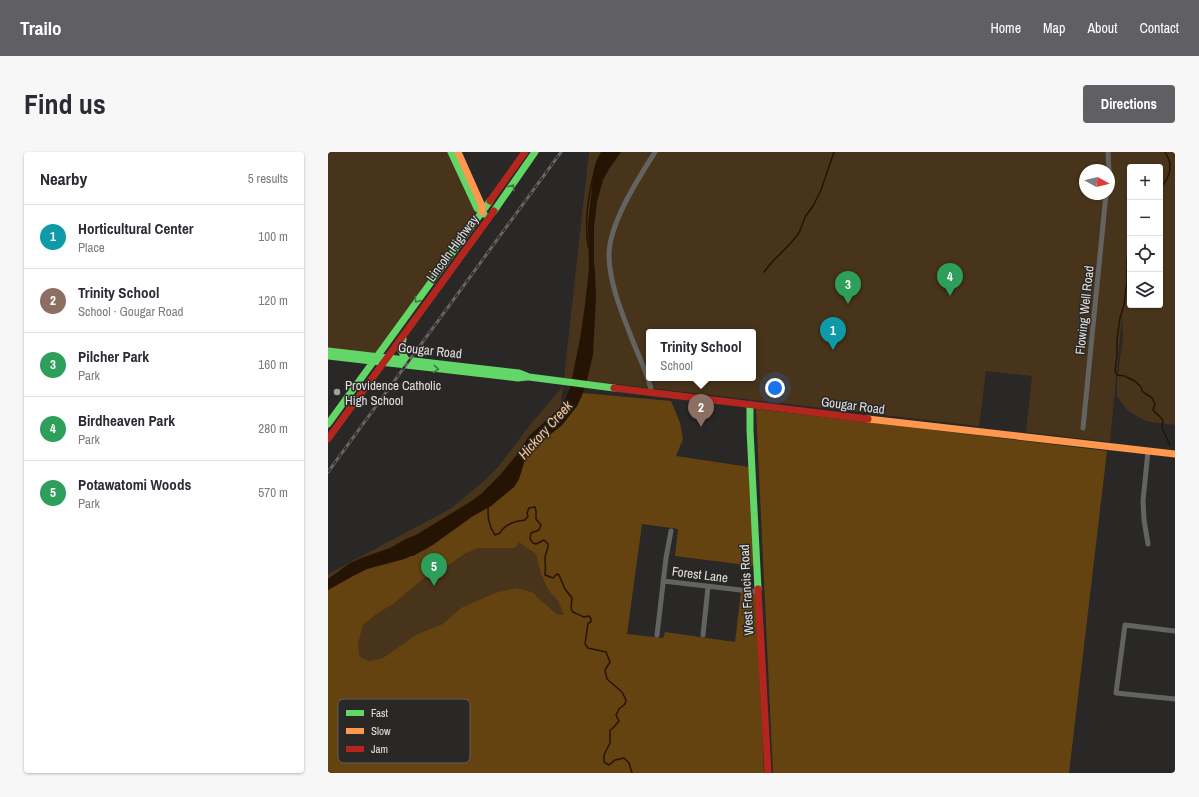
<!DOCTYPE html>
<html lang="en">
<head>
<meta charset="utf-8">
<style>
  body { margin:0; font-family:"Archivo Narrow",sans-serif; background:#f7f7f7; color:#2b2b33 }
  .controls { position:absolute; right:12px; top:12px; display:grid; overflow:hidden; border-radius:4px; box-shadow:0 1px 3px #0004 }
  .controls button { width:36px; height:36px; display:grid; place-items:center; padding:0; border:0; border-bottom:1px solid #e1e1e2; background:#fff; color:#2b2b33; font:20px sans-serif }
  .compass { position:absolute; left:751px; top:12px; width:36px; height:36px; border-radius:50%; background:#fff; box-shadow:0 1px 3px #0004; rotate:98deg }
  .you { position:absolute; left:447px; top:236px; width:14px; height:14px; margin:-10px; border:3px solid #fff; border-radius:50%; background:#1a73e8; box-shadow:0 0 0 6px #1a73e833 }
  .badge { display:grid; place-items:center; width:26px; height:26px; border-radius:50%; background:#606064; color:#fff; font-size:13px; font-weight:700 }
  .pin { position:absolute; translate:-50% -33px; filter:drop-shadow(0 1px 2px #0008) }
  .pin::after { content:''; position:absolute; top:21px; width:14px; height:12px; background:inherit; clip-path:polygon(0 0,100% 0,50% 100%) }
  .popup { position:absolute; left:318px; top:177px; width:110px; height:52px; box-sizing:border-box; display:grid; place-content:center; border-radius:4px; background:#fff; filter:drop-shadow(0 1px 3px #0005); font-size:13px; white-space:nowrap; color:#7c7c81 }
  .popup b { font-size:15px; color:#2b2b33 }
  .popup::after { content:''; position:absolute; left:50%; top:100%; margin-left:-8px; border:8px solid transparent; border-top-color:#fff }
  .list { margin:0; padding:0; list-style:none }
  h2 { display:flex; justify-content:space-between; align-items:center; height:52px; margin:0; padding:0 16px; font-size:17px }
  h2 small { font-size:13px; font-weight:400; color:#7c7c81 }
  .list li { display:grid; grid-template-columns:26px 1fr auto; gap:12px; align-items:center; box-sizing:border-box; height:64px; padding:0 16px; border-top:1px solid #e1e1e2 }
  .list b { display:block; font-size:15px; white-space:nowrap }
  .list p { margin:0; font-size:13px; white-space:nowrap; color:#7c7c81 }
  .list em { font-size:13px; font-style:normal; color:#7c7c81 }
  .icon { flex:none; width:22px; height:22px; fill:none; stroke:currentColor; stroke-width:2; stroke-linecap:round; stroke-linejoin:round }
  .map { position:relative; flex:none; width:847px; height:621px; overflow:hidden; border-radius:4px }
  header { display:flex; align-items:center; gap:24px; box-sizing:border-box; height:56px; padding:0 20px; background:#606064; color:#fff }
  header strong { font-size:19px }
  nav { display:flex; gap:22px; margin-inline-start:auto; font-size:14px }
  .intro { display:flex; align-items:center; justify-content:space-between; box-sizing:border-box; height:96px; padding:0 24px }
  h1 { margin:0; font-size:28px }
  .button { padding:10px 18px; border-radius:4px; background:#606064; color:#fff; font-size:14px; font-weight:700 }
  main { display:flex; gap:24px; padding:0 24px }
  aside { flex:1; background:#fff; border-radius:4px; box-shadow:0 1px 3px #0004 }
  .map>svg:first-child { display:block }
  .green { fill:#48341b; fill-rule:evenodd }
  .forest { fill:#644311; fill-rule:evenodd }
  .water { fill:#251404 }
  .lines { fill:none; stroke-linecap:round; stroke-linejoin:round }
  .stream { stroke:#251404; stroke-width:1.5 }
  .street { stroke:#636362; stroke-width:5 }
  .fast { stroke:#63d668; stroke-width:7 }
  .slow { stroke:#ff974d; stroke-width:7 }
  .jam { stroke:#b3261e; stroke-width:7 }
  .rail-casing { stroke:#666564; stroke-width:3 }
  .rail { stroke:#2a2826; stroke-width:1.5; stroke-dasharray:4.5; stroke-linecap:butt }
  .oneway { stroke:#447644 }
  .poi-dot { fill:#a1a09f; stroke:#2a2826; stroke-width:1.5 }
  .labels { text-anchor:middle; stroke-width:3; stroke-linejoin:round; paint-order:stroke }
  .street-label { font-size:13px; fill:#e2e0df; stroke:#2a2826 }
  .poi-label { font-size:13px; fill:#e2e0df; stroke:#2a2826; text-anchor:start }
  .water-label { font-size:14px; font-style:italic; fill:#f8c78d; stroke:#2a2826 }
  .key { fill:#2a2826; stroke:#615f5e; stroke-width:1 }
  .key-label { font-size:11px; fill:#e2e0df }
</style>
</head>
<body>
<header>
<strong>Trailo</strong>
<nav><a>Home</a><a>Map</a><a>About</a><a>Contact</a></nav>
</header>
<div class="intro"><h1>Find us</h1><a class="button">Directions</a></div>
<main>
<aside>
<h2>Nearby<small>5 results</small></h2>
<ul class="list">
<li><span class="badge" style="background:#0f9aa8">1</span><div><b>Horticultural Center</b><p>Place</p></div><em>100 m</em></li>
<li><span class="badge" style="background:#8d6e63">2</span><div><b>Trinity School</b><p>School · Gougar Road</p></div><em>120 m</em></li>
<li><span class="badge" style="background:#2e9e5b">3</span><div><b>Pilcher Park</b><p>Park</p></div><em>160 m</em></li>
<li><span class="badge" style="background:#2e9e5b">4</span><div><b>Birdheaven Park</b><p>Park</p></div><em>280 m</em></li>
<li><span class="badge" style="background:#2e9e5b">5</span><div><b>Potawatomi Woods</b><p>Park</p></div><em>570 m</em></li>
</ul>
</aside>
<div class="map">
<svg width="847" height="621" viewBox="0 0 847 621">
  <rect width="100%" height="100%" fill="#292827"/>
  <!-- green -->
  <path class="green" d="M0,0H122L151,60L48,203L0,198Z
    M261,0H847V273L818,269L807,263L799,258L789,244V231L795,184L794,164L782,290L698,280L704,224L658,219L651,274L236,226ZM802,15H832V153H802ZM757,18H781V42H757ZM321,180H425V226H321Z
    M235,234L213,422L220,438L230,449L236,463L230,462L210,447L0,621V422L122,357L155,330L170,315L202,273Z"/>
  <!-- forest -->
  <path class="forest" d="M255,241L343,249L352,271L355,287L348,304L421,315L426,414L347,404L350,377L314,372L299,482L335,486L337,480L407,490L413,440L428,442L436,621H0V438L25,424L39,417L76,407L98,398L145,364L163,354L186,335L191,327L199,301L234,273L249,254ZM191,390L208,402L213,422L220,438L230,449L236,463L229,462L210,446L206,441L189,436L167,441L133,456L115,472L88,483L55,506L41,509L34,506L31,503L30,491L35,473L48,462L65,452L103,420L120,414L136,402L150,396H187Z
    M428,257L779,299L741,621H445Z"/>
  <!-- water -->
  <path class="water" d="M274,0H293L281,17L275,28L269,50L266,76V109L267,120L268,146L265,203L260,224L255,241L249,254L234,273L199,301L191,327L186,335L163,354L145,364L106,392L85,404H83L76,407L39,417L25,424L0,438V427L22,411L36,405L62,396L80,386L88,383L142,350L153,342L172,323L191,300L201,284L234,254L242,236L252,187L257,153L261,116L260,72L265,26L269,8Z"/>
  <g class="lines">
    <!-- stream -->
    <path class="stream" d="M832,37C837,31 843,22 842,13C842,8 839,4 837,0
      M802,74L800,80L801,98L799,108V129L796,153L792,166L789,187V203L787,219L789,223L797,224L798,225L807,229L813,235C814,243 819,241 824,246C825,248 826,250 827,252L825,258L835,268L834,276L842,293
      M260,95C257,70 259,54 264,29C267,18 267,10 274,0
      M436,120L444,110L462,92L471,81L477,65L485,54L493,38L506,0
      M160,354C160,365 160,373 167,383L172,381C177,372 187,369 197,368L200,364L199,361L201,356L207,355L208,359V367L213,373L211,378L203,381L202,387L205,391L208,392L216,388L220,392C221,397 217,401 217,406C217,412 218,417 217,423L225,426L229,422L231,423L237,437L244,446C242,464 243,458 256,465L261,464L263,467V470L260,471L257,492L260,496L278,500L282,510L277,518L279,527L294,540L298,548L297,552L291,557L288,563L291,569L285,576L282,578V591L276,603V610L281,613L287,608L296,606L301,611L304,621"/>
    <!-- street -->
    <path class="street" d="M780,0L781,18
      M324,241C320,222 311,205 304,187C294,161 282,133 281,105C280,73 310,27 327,0
      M755,276L778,42
      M820,299L815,349L816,368L820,392
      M335,429L430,440
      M847,479L797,473L788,541L847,547
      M329,483L338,406L343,379
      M375,483L380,435"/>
    <!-- fast -->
    <path class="fast" d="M123,0L149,56L156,62
      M166,59L207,0
      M75,187L73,198L78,208
      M0,199L191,221L201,225L286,236
      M0,204L190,226L199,225
      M422,253V278L430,437
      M0,272L162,49"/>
    <!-- slow -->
    <path class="slow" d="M130,0L154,54V60
      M540,267L847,302"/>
    <!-- jam -->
    <path class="jam" d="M162,49L197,0
      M286,236L540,267
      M0,287L166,59
      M430,437L440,621"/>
    <defs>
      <path id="rail" d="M0,320L233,0"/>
    </defs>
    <!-- rail casing -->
    <use href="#rail" class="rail-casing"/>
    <!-- rail -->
    <use href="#rail" class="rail"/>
  </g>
  <!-- one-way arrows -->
  <defs><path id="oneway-chevron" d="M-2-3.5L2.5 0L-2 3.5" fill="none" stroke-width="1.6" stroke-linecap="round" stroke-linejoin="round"/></defs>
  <g class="oneway">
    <use href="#oneway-chevron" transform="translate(184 35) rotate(-55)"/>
    <use href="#oneway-chevron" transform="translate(89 148) rotate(126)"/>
    <use href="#oneway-chevron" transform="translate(108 217) rotate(6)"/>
  </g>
  <!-- markers -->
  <circle class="poi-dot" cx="9" cy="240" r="4"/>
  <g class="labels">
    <!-- street labels -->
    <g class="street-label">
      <text transform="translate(124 96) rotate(-54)" y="5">Lincoln Highway</text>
      <text transform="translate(756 158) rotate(-84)" y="5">Flowing Well Road</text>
      <text transform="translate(102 198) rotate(6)" y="5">Gougar Road</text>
      <text transform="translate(525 253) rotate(7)" y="5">Gougar Road</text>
      <text transform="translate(372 422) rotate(7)" y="5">Forest Lane</text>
      <text transform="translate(418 438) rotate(-93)" y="5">West Francis Road</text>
    </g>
    <!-- poi labels -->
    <g class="poi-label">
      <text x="17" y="238">Providence Catholic<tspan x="17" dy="15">High School</tspan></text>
    </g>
    <!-- water labels -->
    <g class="water-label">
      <text transform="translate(217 278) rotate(-48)" y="5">Hickory Creek</text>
    </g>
  </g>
  <!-- legend -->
  <rect x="10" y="547" width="132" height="64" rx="6" class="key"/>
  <rect x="18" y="558" width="18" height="6" fill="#63d668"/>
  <rect x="18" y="576" width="18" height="6" fill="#ff974d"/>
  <rect x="18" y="594" width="18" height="6" fill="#b3261e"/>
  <g class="key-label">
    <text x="43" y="565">Fast</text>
    <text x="43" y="583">Slow</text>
    <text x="43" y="601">Jam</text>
  </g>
</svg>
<div class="controls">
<button>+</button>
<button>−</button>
<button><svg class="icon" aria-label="locate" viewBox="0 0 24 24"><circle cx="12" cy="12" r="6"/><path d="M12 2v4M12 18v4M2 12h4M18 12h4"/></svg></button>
<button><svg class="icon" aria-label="layers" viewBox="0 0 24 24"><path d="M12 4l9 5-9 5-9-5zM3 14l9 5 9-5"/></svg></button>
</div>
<svg class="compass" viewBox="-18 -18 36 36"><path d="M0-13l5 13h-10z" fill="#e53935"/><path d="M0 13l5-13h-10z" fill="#7c7c81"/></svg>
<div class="you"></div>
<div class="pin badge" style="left:505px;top:198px;background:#0f9aa8">1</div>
<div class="pin badge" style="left:373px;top:275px;background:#8d6e63">2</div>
<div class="popup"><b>Trinity School</b>School</div>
<div class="pin badge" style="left:520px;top:152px;background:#2e9e5b">3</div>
<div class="pin badge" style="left:622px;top:144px;background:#2e9e5b">4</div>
<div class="pin badge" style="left:106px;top:434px;background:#2e9e5b">5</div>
</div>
</main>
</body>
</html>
